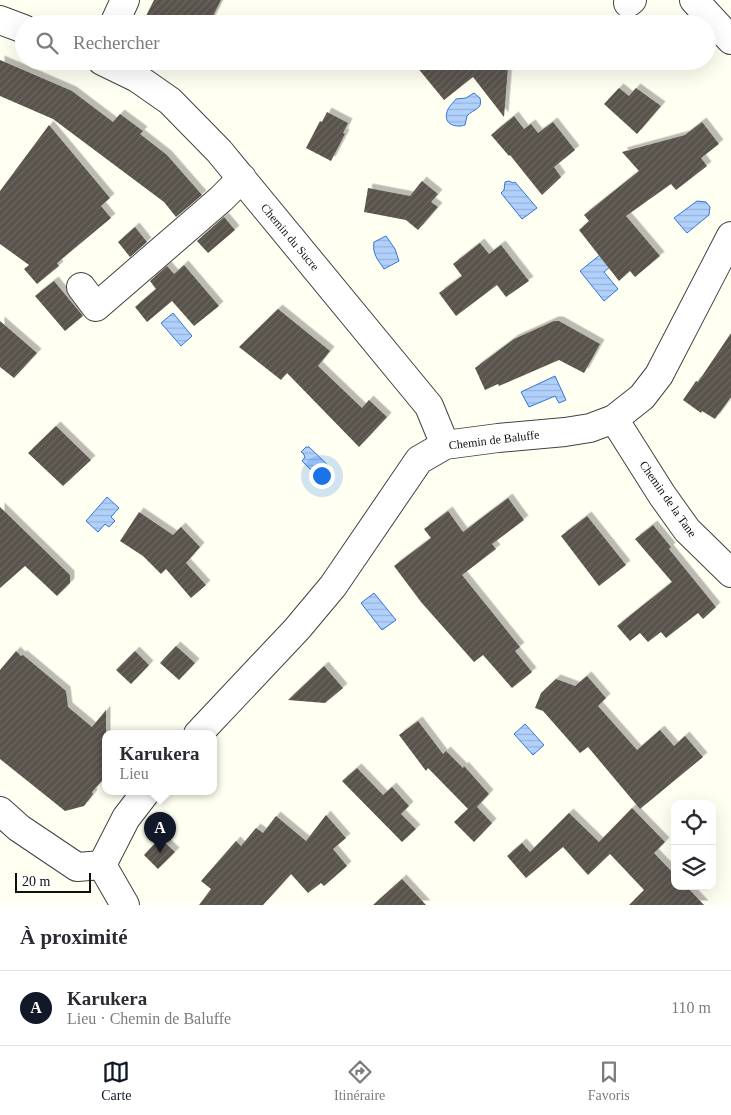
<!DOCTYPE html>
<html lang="fr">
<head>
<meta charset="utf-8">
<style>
  body { margin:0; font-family:Georgia,serif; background:#f2f2f3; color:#2b2b33 }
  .controls { position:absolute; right:15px; bottom:15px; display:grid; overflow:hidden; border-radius:10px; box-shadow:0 5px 20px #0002 }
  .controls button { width:45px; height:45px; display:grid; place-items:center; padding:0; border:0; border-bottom:1px solid #e1e1e2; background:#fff; color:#2b2b33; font:25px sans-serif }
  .scale { position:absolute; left:15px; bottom:12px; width:76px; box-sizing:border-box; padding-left:5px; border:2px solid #0f0f0f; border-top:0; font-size:14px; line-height:18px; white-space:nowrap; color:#0f0f0f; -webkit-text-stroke:4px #fff; paint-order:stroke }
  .you { position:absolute; left:321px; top:475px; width:18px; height:18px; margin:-12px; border:4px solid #fff; border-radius:50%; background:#1a73e8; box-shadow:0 0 0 8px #1a73e833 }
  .badge { display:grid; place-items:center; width:32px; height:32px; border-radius:50%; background:#111827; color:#fff; font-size:16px; font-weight:700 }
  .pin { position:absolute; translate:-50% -41px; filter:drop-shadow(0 1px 2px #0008) }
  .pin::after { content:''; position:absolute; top:26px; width:18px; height:15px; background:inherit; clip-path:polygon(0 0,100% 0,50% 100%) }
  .popup { position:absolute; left:102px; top:730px; width:115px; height:65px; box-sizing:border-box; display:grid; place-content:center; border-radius:10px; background:#fff; filter:drop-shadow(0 1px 4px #0005); font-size:16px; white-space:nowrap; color:#7c7c81 }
  .popup b { font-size:19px; color:#2b2b33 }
  .popup::after { content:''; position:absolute; left:50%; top:100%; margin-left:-10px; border:10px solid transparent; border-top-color:#fff }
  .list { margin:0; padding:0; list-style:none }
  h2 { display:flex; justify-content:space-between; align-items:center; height:65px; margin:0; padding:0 20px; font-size:21px }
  h2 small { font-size:16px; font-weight:400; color:#7c7c81 }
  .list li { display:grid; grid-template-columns:32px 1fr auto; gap:15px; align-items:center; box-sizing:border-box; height:75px; padding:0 20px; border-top:1px solid #e1e1e2 }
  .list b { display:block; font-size:19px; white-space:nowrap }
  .list p { margin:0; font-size:16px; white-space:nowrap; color:#7c7c81 }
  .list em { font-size:16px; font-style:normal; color:#7c7c81 }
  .icon { flex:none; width:28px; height:28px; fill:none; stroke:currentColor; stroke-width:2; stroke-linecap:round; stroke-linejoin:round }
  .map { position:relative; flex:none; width:731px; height:905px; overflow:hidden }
  .search { position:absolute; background:#fff; box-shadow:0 5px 20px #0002; left:15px; right:15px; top:15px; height:55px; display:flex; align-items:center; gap:12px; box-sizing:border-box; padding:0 18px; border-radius:28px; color:#7c7c81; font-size:19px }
  .sheet { height:140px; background:#fff }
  nav { display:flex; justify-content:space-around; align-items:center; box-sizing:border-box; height:70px; border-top:1px solid #e1e1e2; background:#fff; font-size:14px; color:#7c7c81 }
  nav a { display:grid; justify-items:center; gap:2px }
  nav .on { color:#111827 }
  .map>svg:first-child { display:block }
  .water { fill:url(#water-rules); stroke:#3174da }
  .building { fill:url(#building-hatch); filter:url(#shadow) }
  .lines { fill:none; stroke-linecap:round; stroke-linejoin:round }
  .minor-casing { stroke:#424242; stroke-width:30 }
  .minor { stroke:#fff; stroke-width:28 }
  .labels { text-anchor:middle; stroke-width:5; stroke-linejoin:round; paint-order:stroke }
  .street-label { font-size:12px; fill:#0f0f0f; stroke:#fff }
</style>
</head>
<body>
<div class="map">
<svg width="731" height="905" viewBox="0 0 731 905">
  <defs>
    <pattern id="water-rules" width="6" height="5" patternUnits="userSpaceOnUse" patternTransform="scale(1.25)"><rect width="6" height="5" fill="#b1d1fc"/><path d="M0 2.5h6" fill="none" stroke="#97b2d7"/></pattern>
    <pattern id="building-hatch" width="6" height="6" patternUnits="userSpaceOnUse" patternTransform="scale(1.25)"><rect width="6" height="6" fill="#59534b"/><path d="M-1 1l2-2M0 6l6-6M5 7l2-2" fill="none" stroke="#6c6761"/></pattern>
    <filter id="shadow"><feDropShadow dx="4.5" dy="-4.5" stdDeviation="0" flood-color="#0004"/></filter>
  </defs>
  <rect width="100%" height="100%" fill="#fffff2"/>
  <!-- water -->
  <path class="water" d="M474,93L480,98C483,110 474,108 467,116L465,125C457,128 443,125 447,112C448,107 453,103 456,99L466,98Z
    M509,181L513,183L515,182L537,208L522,219L501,193L504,190L505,182Z
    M697,201L706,202L710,207L709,215L687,233L674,218Z
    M386,236L395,249L399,261L384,269C378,260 372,254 374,242Z
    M601,254L611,266L604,272L618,289L604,301L580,271Z
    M173,313L192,336L181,346L161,323Z
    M555,376L566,400L559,403L555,396L529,407L521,392Z
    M306,447H309L334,471L323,482L302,461L305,457L303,453L301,452Z
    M107,497L119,508L111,517L115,521L109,527L105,524L98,532L86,521Z
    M374,593L396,620L382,630L361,603Z
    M525,724L544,745L533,755L514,734Z"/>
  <!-- building -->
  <path class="building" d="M154,0H221L209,24H142Z
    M0,60L72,91L113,122L120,114L143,131L140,134L167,155L202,195L176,217L164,202L53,119L0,96Z
    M412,61H483L478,66L498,69L508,67L504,117L473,77L444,100Z
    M619,88L629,96L636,88L661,106L637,134L604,104Z
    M327,112L348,123L343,133L345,134L331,161L306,148L320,121L322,122Z
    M514,116L524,129L531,124L538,133L553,122L575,150L554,167L561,177L542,195L510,155L509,156L491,135Z
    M702,122L719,144L701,158L707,166L676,190L671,184L626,216L660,256L635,277L630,271L619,281L579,230L589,221L584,215L639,171L622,152L685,135Z
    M49,125L110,198L101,206L111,218L57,263L59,266L37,284L24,269L29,265L0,244V191Z
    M422,181L438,194L431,202L438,207L418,230L406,220L364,212L368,188L410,196Z
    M224,217L235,230L208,253L197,241Z
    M135,227L147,242L130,257L118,242Z
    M480,243L489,254L501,245L529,281L506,297L497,285L456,316L439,293L462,276L453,264Z
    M184,265L219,306L194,326L172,301L147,322L135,307L156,289L150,281L167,266L174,274Z
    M54,281L83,316L65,331L35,296Z
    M278,309L330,351L318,366L362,408L369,400L387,417L359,447L287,373L281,380L239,347Z
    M0,321L37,353L14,378L0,367Z
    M554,321H559L600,344L584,373L559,360L499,386L498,384L485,390L475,368L514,339Z
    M731,333V397L715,419L702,411L701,413L683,400L696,381L698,382Z
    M56,426L91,460L63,486L28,453Z
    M508,498L524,520L492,544L496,549L462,575L520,647L515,651L532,672L512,688L483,655L474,662L421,602L394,566L431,538L424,529L448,511L463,532Z
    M0,507L70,575V583L57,596L25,566L0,588Z
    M139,512L173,535L181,527L200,547L186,563L206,585L191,598L166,569L161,574L143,556L120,541Z
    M587,516L626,565L599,586L561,536Z
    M653,525L671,547L669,549L716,607L703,619L698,613L666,638L661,632L648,642L640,633L630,641L617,626L672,582L635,539Z
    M176,646L195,663L179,680L160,663Z
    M16,651L21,656L23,655L66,691L68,707L92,727L106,710V776L92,792L93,794L84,806L65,811L0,759V670Z
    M135,651L149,665L131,684L116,670Z
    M324,666L343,688L325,703L288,700Z
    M587,676L606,698L598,706L637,750L660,730L674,746L685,736L703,757L640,809L588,747L580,753L543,711L535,708L541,693L556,679L575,686Z
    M418,721L443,754L446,751L463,768L464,766L489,794L477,807L492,823L474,842L454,822L468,809L428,768L426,771L399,735Z
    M357,768L383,795L392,787L409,806L401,814L416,829L402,842L342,781Z
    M632,808L665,842L654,853L675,875V886H686L704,905H629L644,890L610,854L588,875L563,847L526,878L507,856L522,843L530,852L569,813L599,842Z
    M326,815L346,838L333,849L347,866L324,886L321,883L308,893L291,874L263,905H199L211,889L201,881L236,841L241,846L256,828L263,833L276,816L306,841Z
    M160,838L175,852L158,869L144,855Z
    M402,879L426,905H373Z"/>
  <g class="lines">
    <defs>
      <path id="minor" d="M694,0L731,40
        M628,3L632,0
        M0,20L24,29
        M114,24L125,0
        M102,61L137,78L170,101L219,151L429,406L445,445
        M81,287L96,307L221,199L242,178
        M614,419L662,495L687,530L731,573
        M198,734L297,629L333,586L419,460L445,445L498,438L565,432L590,428L614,419L642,397L659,375L731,236
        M0,811L19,828L77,867L102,865
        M102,865L126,818L146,792
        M102,865L125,905"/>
    </defs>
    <!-- minor casing -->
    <use href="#minor" class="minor-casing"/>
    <!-- minor -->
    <use href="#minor" class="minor"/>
  </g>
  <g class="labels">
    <!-- street labels -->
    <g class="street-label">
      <text transform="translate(290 237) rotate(50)" y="4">Chemin du Sucre</text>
      <text transform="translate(494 440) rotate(-7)" y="4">Chemin de Baluffe</text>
      <text transform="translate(668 499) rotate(55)" y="4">Chemin de la Tane</text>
    </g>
  </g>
</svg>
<div class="controls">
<button><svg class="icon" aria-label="locate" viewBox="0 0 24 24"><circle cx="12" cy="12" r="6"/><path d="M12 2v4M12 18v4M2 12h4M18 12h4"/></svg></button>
<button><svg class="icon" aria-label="layers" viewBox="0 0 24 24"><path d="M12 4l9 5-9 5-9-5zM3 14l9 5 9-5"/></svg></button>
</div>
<div class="scale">20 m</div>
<div class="you"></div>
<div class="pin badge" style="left:160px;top:853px">A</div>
<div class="popup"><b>Karukera</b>Lieu</div>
<div class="search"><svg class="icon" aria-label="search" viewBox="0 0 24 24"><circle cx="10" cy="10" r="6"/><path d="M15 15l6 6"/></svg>Rechercher</div>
</div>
<section class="sheet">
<h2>À proximité<small></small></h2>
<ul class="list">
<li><span class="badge">A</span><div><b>Karukera</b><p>Lieu · Chemin de Baluffe</p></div><em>110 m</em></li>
</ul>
</section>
<nav>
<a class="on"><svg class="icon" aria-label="map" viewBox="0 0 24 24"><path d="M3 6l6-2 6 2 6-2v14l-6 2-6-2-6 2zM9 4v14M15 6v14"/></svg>Carte</a>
<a><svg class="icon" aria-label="directions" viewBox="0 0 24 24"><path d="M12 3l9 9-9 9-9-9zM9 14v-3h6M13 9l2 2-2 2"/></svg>Itinéraire</a>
<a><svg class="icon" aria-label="saved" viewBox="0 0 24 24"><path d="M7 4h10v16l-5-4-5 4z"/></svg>Favoris</a>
</nav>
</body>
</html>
